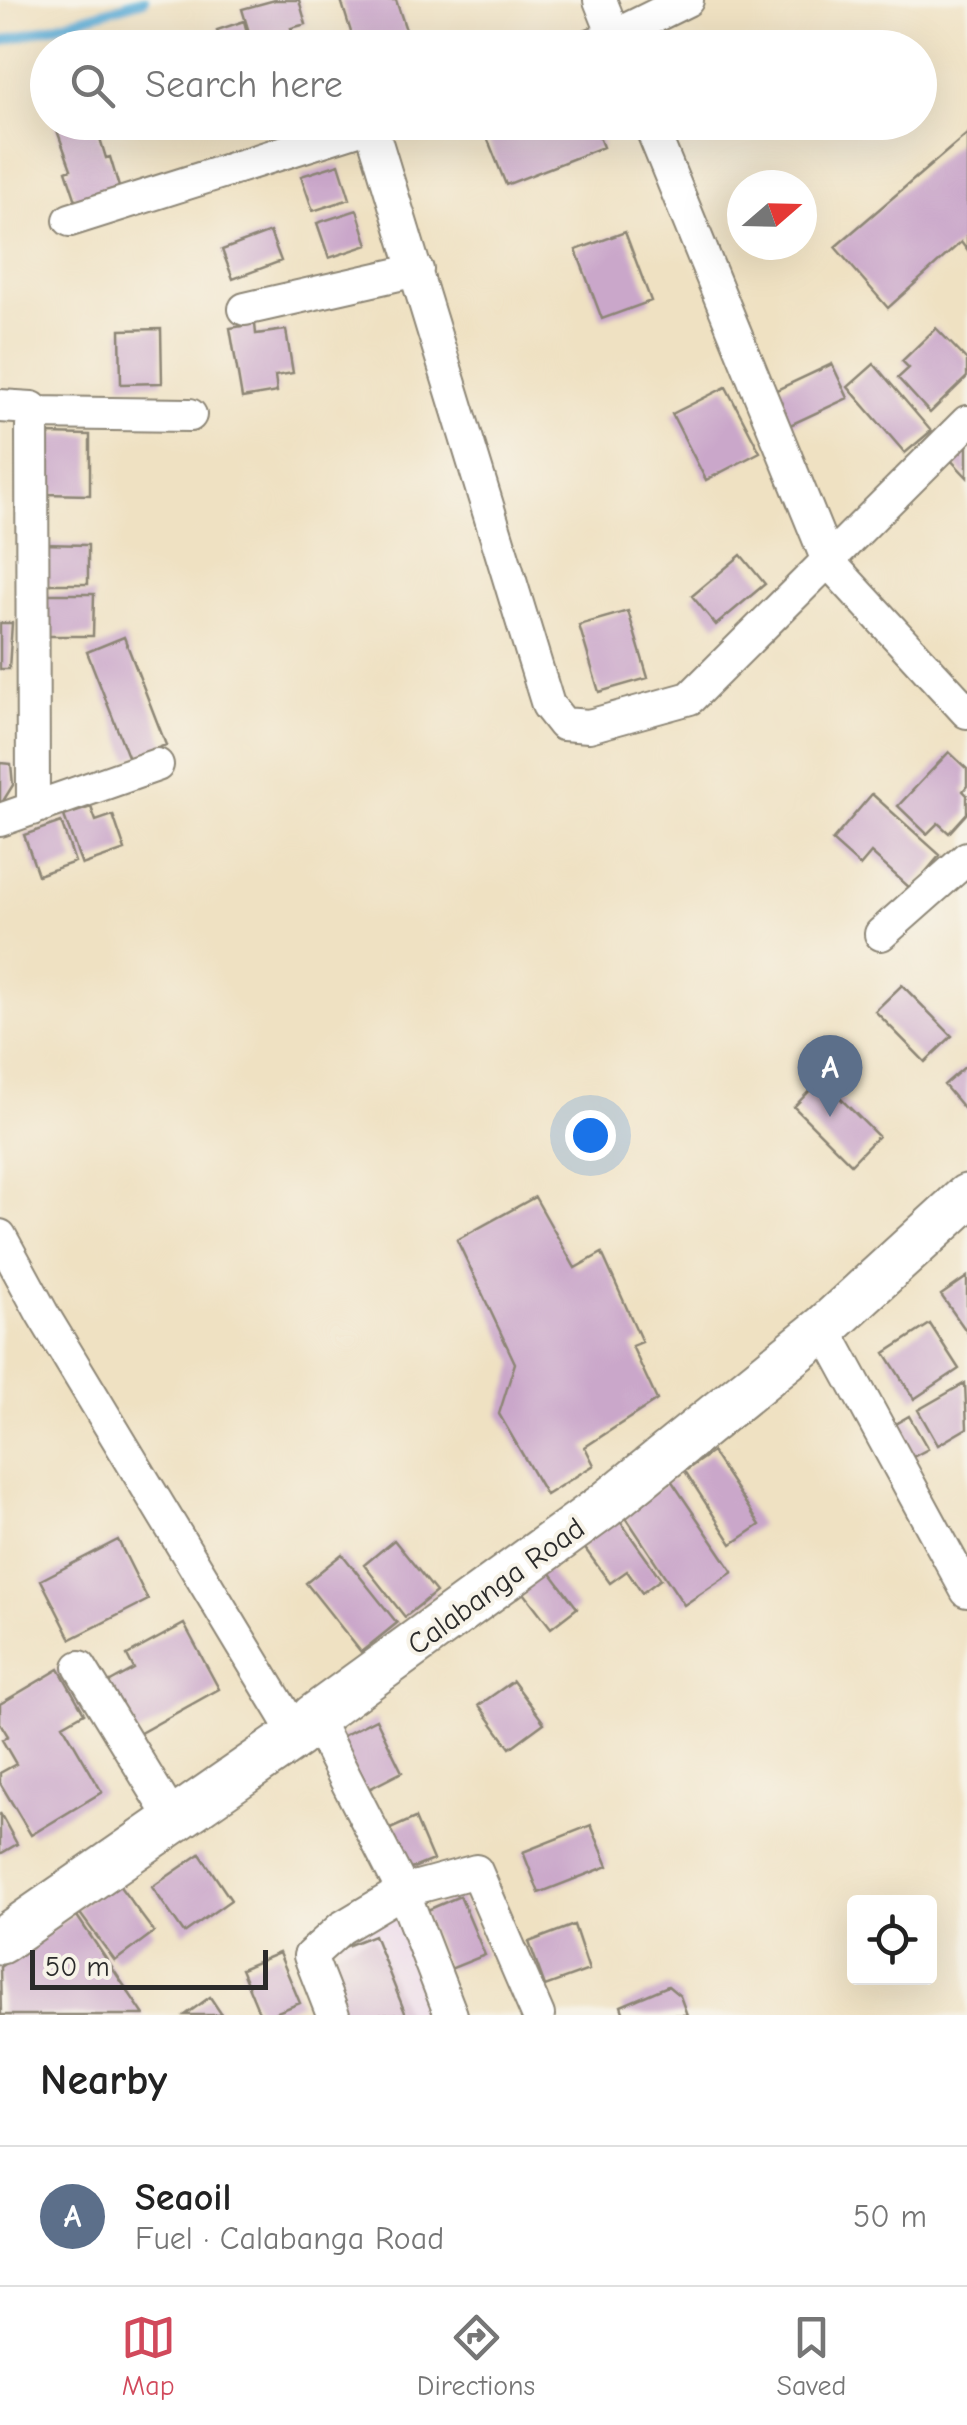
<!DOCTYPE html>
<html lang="en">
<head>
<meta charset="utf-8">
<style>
  body { margin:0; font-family:"Comic Neue",sans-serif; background:#f6f6f6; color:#222 }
  .controls { position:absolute; right:30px; bottom:30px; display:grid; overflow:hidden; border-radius:10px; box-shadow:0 10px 40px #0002 }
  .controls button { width:90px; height:90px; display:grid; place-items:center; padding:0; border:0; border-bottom:2px solid #e0e0e0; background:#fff; color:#222; font:50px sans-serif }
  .compass { position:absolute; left:727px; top:170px; width:90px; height:90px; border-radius:50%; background:#fff; box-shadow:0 10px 40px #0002; rotate:70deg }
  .scale { position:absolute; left:30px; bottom:25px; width:238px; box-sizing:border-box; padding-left:10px; border:5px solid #2b2b2b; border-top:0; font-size:28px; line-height:35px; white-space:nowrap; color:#2b2b2b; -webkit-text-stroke:8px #f7f3e8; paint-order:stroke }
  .you { position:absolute; left:590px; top:1135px; width:35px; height:35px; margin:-25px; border:8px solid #fff; border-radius:50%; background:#1a73e8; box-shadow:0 0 0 15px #1a73e833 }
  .badge { display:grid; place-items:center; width:65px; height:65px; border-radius:50%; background:#d1495b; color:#fff; font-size:32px; font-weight:700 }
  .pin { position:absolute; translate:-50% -82px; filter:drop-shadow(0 2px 5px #0008) }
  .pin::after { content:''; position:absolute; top:52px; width:35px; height:30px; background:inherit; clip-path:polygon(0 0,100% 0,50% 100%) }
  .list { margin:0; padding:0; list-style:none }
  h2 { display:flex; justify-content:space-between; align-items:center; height:130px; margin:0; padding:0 40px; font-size:42px }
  h2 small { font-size:32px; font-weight:400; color:#767676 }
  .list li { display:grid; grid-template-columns:65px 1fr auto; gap:30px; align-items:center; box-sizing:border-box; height:140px; padding:0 40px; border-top:2px solid #e0e0e0 }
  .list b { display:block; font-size:38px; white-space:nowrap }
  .list p { margin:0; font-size:32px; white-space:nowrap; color:#767676 }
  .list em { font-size:32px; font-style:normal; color:#767676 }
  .icon { flex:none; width:55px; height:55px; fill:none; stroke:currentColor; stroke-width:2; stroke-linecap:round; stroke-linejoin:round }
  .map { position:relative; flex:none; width:967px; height:2015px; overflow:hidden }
  .search { position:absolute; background:#fff; box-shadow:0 10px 40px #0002; left:30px; right:30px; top:30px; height:110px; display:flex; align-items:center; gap:25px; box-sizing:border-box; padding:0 35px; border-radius:55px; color:#767676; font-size:38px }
  .sheet { height:270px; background:#fff }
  nav { display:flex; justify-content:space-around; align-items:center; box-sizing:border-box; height:140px; border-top:2px solid #e0e0e0; background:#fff; font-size:28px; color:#767676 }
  nav a { display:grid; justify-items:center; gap:5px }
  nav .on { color:#d1495b }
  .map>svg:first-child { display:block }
  .built { fill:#e9d2ee }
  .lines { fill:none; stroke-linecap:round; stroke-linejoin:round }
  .stream { stroke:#5eafd9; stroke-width:10 }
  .building { fill:#caa7ca }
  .street-casing { stroke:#8d8676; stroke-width:36 }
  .secondary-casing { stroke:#8d8676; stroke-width:49 }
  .street { stroke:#fff; stroke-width:32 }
  .secondary { stroke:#fff; stroke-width:45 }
  .labels { text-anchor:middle; stroke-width:8; stroke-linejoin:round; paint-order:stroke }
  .street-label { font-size:30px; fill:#2b2b2b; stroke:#f7f3e8 }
</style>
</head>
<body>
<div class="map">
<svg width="967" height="2015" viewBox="0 0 967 2015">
  <rect width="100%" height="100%" fill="#f7f3e8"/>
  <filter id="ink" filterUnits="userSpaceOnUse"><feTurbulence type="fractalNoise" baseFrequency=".01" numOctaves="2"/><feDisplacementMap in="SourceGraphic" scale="20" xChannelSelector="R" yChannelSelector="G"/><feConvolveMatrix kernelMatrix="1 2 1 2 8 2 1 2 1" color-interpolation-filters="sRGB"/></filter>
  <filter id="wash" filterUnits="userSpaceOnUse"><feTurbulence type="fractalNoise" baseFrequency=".0048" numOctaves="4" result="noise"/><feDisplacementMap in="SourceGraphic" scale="40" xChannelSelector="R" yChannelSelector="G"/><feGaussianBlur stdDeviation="2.25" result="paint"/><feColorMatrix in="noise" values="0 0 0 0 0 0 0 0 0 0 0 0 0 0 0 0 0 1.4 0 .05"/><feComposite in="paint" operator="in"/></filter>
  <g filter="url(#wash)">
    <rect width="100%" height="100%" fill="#efe1c2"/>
    <!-- built -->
    <path class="built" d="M394,1911L429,2015H338L337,1939Z"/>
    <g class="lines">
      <!-- stream -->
      <path class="stream" d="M0,42L144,0"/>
    </g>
    <g id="blocks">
      <!-- building -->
      <path class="building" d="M275,0H299L306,24L291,28L297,46L267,48L265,38L252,42L242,9Z
        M341,0H396L412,48H356Z
        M244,21L251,48H194L220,39L217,30Z
        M54,122H95L106,158L110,157L119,187L76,201L66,171L71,169Z
        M517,122H593L603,147L506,185L486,135Z
        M967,134V250L961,242L888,308L835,247Z
        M339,164L350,199L313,211L301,176Z
        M357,210L368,245L329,258L317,223Z
        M270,232L281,261L233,279L222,250Z
        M625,232L651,301L602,319L576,250Z
        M255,324L256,334L286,330L293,373L275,376L277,392L242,398L230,328Z
        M936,328L967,360V377L930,413L898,378L909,368L902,361Z
        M161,329L162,383L121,384L120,330Z
        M832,364L848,398L788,426L772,392Z
        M874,364L931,431L905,453L848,387Z
        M726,387L760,452L706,480L672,414Z
        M45,434L90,435V495L44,494Z
        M967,438V477L948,457Z
        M40,544L88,545V584H39Z
        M741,555L765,584L716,625L692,596Z
        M45,594H94L93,636H45Z
        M628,611L648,678L599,692L579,625Z
        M0,623H12L9,669H0Z
        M124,637L166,745L129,759L87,652Z
        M949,752L967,769V786L963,791L967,795V813L949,833L938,823L927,834L898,806Z
        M0,763L11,764L13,785L0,806Z
        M872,794L940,855L911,889L871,853L860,866L832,841Z
        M91,807L96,821L113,815L125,850L82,865L64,816Z
        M61,822L75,862L38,875L24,835Z
        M902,985L952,1036L925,1062L875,1011Z
        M967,1065V1112L944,1085Z
        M821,1079L878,1136L851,1164L794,1107Z
        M535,1197L575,1268L602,1253L642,1342L632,1346L657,1400L585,1447L594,1465L546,1495L499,1414L515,1363L457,1240Z
        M967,1277V1332L941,1295Z
        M930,1324L959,1369L914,1399L885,1353Z
        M965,1383L967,1428L938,1445L918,1410Z
        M909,1416L928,1449L909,1459L890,1427Z
        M712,1452L760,1525L732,1544L685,1471Z
        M671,1480L733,1572L684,1605L623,1513Z
        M617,1517L661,1579L642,1593L627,1571L610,1583L581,1543Z
        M118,1540L148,1600L71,1639L41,1580Z
        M394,1540L436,1592L405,1617L364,1565Z
        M342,1554L397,1623L361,1652L306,1583Z
        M547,1568L577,1608L551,1628L521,1589Z
        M184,1624L219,1689L133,1737L105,1685L134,1669L127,1655Z
        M59,1669L84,1713L63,1725L102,1792L31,1835L0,1783V1773L16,1764L2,1740L8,1736L0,1723V1704Z
        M513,1681L544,1723L510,1748L479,1705Z
        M376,1719L402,1772L361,1793L335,1740Z
        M0,1813L17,1844L0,1854Z
        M415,1818L433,1860L396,1875L379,1834Z
        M591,1825L608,1866L539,1893L523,1852Z
        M200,1854L231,1900L184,1933L152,1887Z
        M115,1880L154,1932L115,1961L76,1908Z
        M460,1896L485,1955L448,1970L423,1912Z
        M75,1913L144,2015H1L0,1967Z
        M574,1925L589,1970L545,1986L529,1942Z
        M374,1935L406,2015H342L319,1957Z
        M279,1953L300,2003L270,2015H260L241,1969Z
        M668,1986L680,1996L687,2015H624L621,2006Z
        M210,1997L222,2015H185Z"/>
    </g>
  </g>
  <g filter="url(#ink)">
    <use href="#blocks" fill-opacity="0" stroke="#8d8676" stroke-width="2.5"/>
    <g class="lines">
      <defs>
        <path id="street" d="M600,0L619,48
          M584,48L614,36L687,0
          M649,122L828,561L967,712
          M371,126L548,705L563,724L589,726L690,698L967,422
          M70,220L380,122
          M245,309L417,270
          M0,406L32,408L33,809
          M32,413L190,415
          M0,820L157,765
          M881,934L967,858
          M0,1236L42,1313L297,1735
          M824,1328L967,1591
          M80,1667L174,1821
          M314,1717L403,1891L451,2015
          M333,2015L310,1956L341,1928L403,1891L476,1871L538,2015"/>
        <path id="secondary" d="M0,1941L297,1735L314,1717L604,1506L824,1328L967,1197"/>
      </defs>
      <!-- street casing -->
      <use href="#street" class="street-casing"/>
      <!-- secondary casing -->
      <use href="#secondary" class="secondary-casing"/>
      <!-- street -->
      <use href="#street" class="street"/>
      <!-- secondary -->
      <use href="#secondary" class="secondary"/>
    </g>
  </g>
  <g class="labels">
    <!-- street labels -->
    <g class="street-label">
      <text transform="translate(496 1586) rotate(-36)" y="10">Calabanga Road</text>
    </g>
  </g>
</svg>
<div class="controls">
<button><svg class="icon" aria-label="locate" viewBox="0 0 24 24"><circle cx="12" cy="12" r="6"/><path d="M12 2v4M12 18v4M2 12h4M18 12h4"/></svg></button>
</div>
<svg class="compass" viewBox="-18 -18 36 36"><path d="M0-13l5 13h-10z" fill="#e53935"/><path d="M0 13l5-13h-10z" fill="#767676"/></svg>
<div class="scale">50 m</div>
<div class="you"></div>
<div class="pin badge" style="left:830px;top:1117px;background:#5c6f8a">A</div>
<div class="search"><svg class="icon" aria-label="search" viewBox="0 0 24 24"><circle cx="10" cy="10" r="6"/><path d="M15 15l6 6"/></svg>Search here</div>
</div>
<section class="sheet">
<h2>Nearby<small></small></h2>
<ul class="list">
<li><span class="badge" style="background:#5c6f8a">A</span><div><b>Seaoil</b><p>Fuel · Calabanga Road</p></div><em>50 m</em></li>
</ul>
</section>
<nav>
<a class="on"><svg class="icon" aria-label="map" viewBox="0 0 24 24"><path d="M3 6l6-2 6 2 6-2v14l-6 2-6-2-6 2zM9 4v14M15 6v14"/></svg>Map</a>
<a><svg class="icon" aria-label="directions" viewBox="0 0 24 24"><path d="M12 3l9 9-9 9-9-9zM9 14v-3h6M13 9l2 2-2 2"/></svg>Directions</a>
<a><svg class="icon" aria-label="saved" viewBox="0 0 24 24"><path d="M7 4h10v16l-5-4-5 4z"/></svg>Saved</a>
</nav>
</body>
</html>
